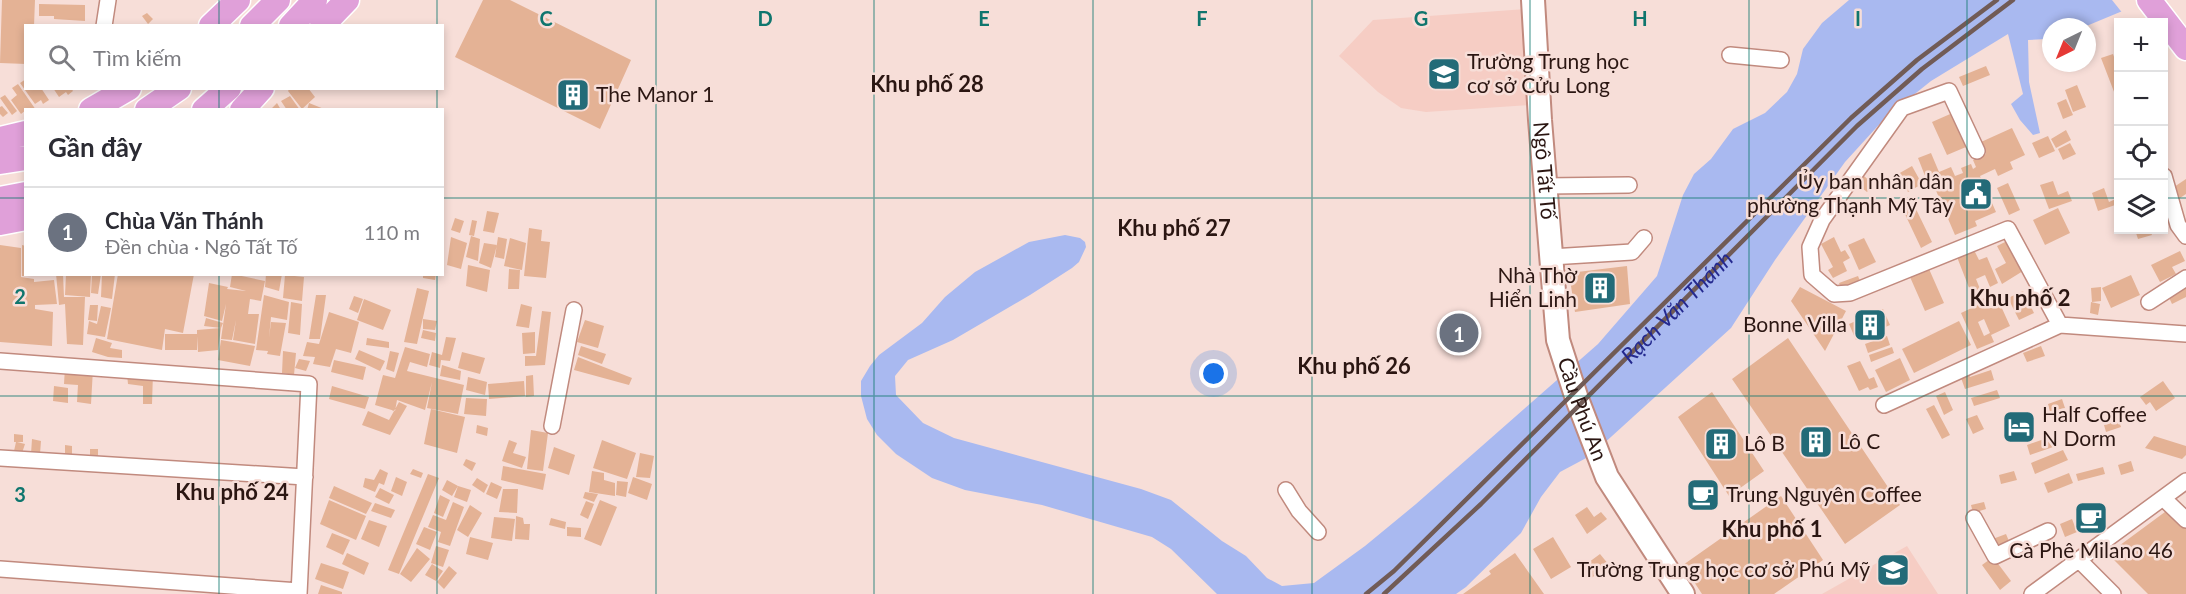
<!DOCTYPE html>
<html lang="vi">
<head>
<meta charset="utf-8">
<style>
  body { margin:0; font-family:Lato,sans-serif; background:#f2f2f3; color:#2b2b33 }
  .controls { position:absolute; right:18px; top:18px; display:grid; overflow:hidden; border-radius:0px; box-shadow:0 3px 9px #0003 }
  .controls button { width:54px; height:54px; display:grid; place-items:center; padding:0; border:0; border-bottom:2px solid #e1e1e2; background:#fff; color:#2b2b33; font:30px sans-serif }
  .compass { position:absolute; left:2042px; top:18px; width:54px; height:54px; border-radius:50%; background:#fff; box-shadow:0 3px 9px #0003; rotate:223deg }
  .you { position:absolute; left:1214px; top:374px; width:21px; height:21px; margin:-15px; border:4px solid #fff; border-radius:50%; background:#1a73e8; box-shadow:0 0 0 9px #1a73e833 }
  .badge { display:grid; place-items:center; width:39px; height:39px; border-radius:50%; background:#1a73e8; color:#fff; font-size:20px; font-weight:700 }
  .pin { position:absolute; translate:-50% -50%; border:3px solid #fff; box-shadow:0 2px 6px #0006 }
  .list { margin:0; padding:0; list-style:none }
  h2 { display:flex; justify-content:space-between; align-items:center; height:78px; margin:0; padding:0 24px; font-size:26px }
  h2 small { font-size:20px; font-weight:400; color:#7c7c81 }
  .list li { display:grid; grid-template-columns:39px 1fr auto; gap:18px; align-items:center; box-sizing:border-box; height:90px; padding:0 24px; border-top:2px solid #e1e1e2 }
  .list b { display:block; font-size:22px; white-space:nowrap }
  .list p { margin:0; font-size:20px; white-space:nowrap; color:#7c7c81 }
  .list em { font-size:20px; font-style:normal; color:#7c7c81 }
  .icon { flex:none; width:33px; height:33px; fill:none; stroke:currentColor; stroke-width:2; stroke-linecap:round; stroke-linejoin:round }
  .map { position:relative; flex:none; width:2186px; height:594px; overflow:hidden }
  .search { position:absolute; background:#fff; box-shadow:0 3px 9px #0003; left:24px; top:24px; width:420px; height:66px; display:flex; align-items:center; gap:15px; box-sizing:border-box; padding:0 21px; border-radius:0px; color:#7c7c81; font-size:22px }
  .panel { position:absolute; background:#fff; box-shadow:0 3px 9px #0003; left:24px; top:108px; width:420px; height:168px; border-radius:0px }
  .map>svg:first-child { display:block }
  .built { fill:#f6cdc4 }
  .water { fill:#a9b9f0 }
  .pier { fill:#f7ded8 }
  .building { fill:#e4b295; fill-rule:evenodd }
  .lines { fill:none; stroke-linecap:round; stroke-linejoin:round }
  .street-casing { stroke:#c18a7e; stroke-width:18 }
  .secondary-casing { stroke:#c18a7e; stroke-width:26 }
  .primary-casing { stroke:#fff; stroke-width:27 }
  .street { stroke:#fff; stroke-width:15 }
  .secondary { stroke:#fff; stroke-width:22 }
  .primary { stroke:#e0a0d9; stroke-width:24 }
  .rail { stroke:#715b56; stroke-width:4.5 }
  .grid { fill:none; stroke:#0f766e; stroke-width:1.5; stroke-opacity:0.55 }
  .labels { text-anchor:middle; stroke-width:5; stroke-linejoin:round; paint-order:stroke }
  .poi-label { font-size:21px; fill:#2b1612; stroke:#f7ded8; text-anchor:start }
  .street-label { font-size:21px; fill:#2b1612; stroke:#f7ded8 }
  .neighbourhood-label { font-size:22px; font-weight:bold; fill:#2b1612; stroke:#f7ded8 }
  .water-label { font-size:22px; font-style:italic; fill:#24298f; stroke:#f7ded8 }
  .grid-label { font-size:20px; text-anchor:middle; font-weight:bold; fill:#0f766e; stroke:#f7ded8; stroke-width:5; stroke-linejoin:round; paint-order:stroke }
</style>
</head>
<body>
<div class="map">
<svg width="2186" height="594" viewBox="0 0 2186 594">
  <rect width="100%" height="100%" fill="#f7ded8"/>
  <!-- built -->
  <path class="built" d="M1526,9L1531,105L1426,112L1401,108L1378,92L1339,56L1373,20Z
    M1907,546L1938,594H1822Z"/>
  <!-- water -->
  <path class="water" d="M1849,0H2149L2084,27L2058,21L2055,27H2051V33L2047,39L2028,40L2029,82L2040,133L2033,135L2020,120L2011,104L2023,94L2008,34L1931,81L1886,117L1845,162L1775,260L1731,328L1590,456L1560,472L1541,497L1521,533L1466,587L1456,594H1217L1171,549L1152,537L1042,505L965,490L932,478L896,454L877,435L867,419L861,396V381L870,366L879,355L922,323L945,297L975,272L1029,242L1065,235L1080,238L1085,242L1086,247L1079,262L1072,268L1030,295L953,340L908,360L895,376L896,395L923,423L954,438L1141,489L1171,500L1222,541L1246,556L1267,578L1282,586L1314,583L1365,546L1416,504L1598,344L1657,276L1683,195L1694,174L1711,159L1733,129L1765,113L1787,92L1797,74L1803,49L1822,23Z"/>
  <!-- pier -->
  <path class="pier" d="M2112,0H2152L2151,3L2124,15Z"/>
  <!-- building -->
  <path class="building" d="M2,0H35L34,26H26V64L0,63Z
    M483,0H510L631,60L600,129L455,57Z
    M39,4L85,5V21L54,19V16H39Z
    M147,13L153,19L148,24L142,16Z
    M2113,54L2118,68V96L2116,97L2101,58Z
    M1986,66L1990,75L1963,86L1959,77Z
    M26,79V88H41L49,100L43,104L41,100L35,104L20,83Z
    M18,84L36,110H26L21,114L11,100L17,95L12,88Z
    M2077,85L2086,107L2073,112L2065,90Z
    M53,88H71L73,91L68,95L66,92L59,97Z
    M290,88H308L315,97L302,109L288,91Z
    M5,95L17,111L12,115L0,98Z
    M290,96L300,110H287L281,101Z
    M2066,99L2073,115L2063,119L2057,103Z
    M277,103L281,110H270Z
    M309,103L324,109V110H307Z
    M2,106L8,113L3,117L0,114V107Z
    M1957,111L1966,129L1960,132L1966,147L1947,155L1932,122Z
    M2012,128L2025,155L2010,162L2013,169L1998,176L1995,169L1980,176L1996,212L1975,221L1977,226L1955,235L1931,179L1927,181L1918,158L1931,153L1939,172L1951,167L1955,176L1963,173L1961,168L1971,164L1973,169L1976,167L1973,160L1986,154L1981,142Z
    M2066,130L2071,140L2056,148L2051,139Z
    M2048,136L2055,151L2039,158L2032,143Z
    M2070,143L2076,154L2063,160L2058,149Z
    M1912,166L1922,184L1908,192L1898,174Z
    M1864,176L1873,184L1867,192L1857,184Z
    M2186,179V194L2180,198L2174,187Z
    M2053,181L2058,195L2068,191L2072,201L2049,209L2040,185Z
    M2008,183L2020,210L2009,215L1997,188Z
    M2104,188L2109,202L2118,198V204L2098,211L2092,193Z
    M1914,205L1932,242L1921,248L1903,210Z
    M2058,208L2070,233L2045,245L2033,220Z
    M487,211L499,213L494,233L483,231Z
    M455,218L464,221L460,233L451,230Z
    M472,220L477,221L474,236L469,235Z
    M529,228L542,230L541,241L550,242L546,278L524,276Z
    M2135,230H2150L2152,235L2138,239Z
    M471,236L480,239L478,261L466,257Z
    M451,237L467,243L461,269L447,265Z
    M498,237L507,239L504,259L495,257Z
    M1834,237L1841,252L1845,250L1850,258L1843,262L1847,271L1833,278L1828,270L1833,267L1821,244Z
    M510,238L526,243L522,270L504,266Z
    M1864,238L1876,262L1859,270L1848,245Z
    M2009,240L2023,271L2002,284L1995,269L2006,263L1997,246Z
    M484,243L497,245L491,268L479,263Z
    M0,245L21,248V277L34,279V282L54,280L57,304L35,305V309L53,312L52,346L0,342Z
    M22,245L26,246V276H22Z
    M1974,250L1979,260L1987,257L1998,283L1990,287L1985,275L1976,279L1980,289L1971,293L1957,257Z
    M2180,251L2185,261L2172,267L2176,274L2160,282L2151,265Z
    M468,265L490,270L487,292L466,286Z
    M1627,266L1630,304L1575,312L1569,273Z
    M509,269L520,270L519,289H508Z
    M1929,269L1944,303L1925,311L1910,277Z
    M56,274H63L64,297H85L83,345L67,344L65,304L59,305Z
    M66,274H91L90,297L65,295Z
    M92,274H101L98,294L91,293Z
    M102,274H115L112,299L101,297Z
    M118,274H194L183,333L165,329L162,350L107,339Z
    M232,274L265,281L261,301L250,299L248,314H259L255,344L233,340L236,320L232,340L221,339L226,304L222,321L204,316L209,283L228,287L227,289L246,291L230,287Z
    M266,274H282L279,291L265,287Z
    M423,274H436L435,280L423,278Z
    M285,275L304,277L302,301L283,298Z
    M2131,275L2140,295L2111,308L2102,288Z
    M1858,276L1862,286L1842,292L1839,283Z
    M2186,280V297L2172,304L2165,289Z
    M1800,287L1846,311L1825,351L1791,301Z
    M2101,287V301L2092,302L2091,288Z
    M417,288L429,291L417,344L404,342Z
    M2023,291L2034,313L2019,320L2008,298Z
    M1995,293L2010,326L1991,335L1994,342L1977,349L1961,313L1978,305L1976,302ZM1984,319L1990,333L1984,336L1978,322Z
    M264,295L289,302L287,320L271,317L269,338L271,322L286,323L280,356L267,354L268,351L256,350Z
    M316,295H326L320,339H309Z
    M354,296L363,299L358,313L349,309Z
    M364,299L391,310L383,330L357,320Z
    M291,302L302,304L300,335L288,333Z
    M2091,302L2100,304L2098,315L2090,313Z
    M521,304L532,307L529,328L516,326Z
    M90,305H98L97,321L88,320Z
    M101,306L111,308L105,337L87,334L89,321L97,324Z
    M1883,309L1890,325L1856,340L1849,324Z
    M542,311L551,312L545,365L525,366V356H536Z
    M329,312L359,322L351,353L336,349L330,367L313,364L315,357L303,356L307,342L319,344Z
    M1463,315L1477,331L1454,350L1441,335Z
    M206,318L223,323L221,328L204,326Z
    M423,319L437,321L435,330L423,329Z
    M585,320L604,326L598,348L577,342Z
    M1959,321L1971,345L1914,373L1902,349Z
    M221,328L218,350L198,352L197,336V350H165V334H197V330Z
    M423,330L436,333L435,341L421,338Z
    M535,332V353L523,354L522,333Z
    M1887,336L1890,345L1868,353L1865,344Z
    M446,337L456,338L450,361L441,360L440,368L429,365L432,352L442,355Z
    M96,338L112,343L110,348L122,350V358L108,357L92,352Z
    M367,338L389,342V348L366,345Z
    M1788,338L1900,505L1845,544L1732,379Z
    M221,340L255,346L250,366L218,360Z
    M581,346L606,354L602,364L578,355Z
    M2041,346L2045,356L2027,362L2023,353Z
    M405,347L430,354L427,367L410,362L407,371L464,385L458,414L427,408L432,382L425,410L397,400L395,411L375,405L383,375L395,378Z
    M1892,347L1894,353L1871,362L1869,355Z
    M359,350L385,361L380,371L355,359Z
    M283,351L296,353L294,375L282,373Z
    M390,351L399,353L394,372L386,369Z
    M462,352L485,358L480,374L458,368Z
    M578,357L632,378L629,385L574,370Z
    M1900,358L1910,380L1886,392L1875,370Z
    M299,359L310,361L306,371L295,368Z
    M334,360L366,367L363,380L331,372Z
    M1860,361L1869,379L1874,377L1878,387L1870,390L1868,387L1859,391L1847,366Z
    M442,365L461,371L460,380L440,376Z
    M65,367L93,369L91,404L77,402L78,385L64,384Z
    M1991,370L1994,380L1965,389L1960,375L1968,372L1970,377Z
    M153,373L152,404H143V386L128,384L127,374Z
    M533,375L534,396L526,397V376Z
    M468,377L487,382L485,395L466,390Z
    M524,381L525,396L489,399L488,384Z
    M2163,381L2175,398L2156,411L2150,402L2146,405L2140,397Z
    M54,386L68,388V403L53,401Z
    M332,386L369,397L365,409L329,399Z
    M1997,390L2000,398L1974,406L1971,398Z
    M1712,392L1764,471L1729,496L1678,417Z
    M1945,392L1953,410L1944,415L1936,396Z
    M466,398L487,399L486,416L464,414Z
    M2062,399L2065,408L2050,412L2048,404Z
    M399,402L407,406L390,435L362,425L368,411L389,420Z
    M1934,405L1950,435L1942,439L1926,409Z
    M431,409L465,417L457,453L424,444Z
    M1977,415L1984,429L1973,434L1966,419Z
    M2119,421L2121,427L2106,432L2104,425Z
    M477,425L488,428L487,436L476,433Z
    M531,430L548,433L543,471L527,469Z
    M14,434L23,435V442H17L25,444L22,453L14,451L16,442H14Z
    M2053,436L2056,446L2030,455L2027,445Z
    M2154,436L2186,446V455L2182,459L2145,448Z
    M32,439L41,441L40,454H31Z
    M509,440L517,443L513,453L526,457L522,468L502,461Z
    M602,440L636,453L627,479L593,468Z
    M65,445L72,446V457L65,456Z
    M554,447L575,455L569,475L548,468Z
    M90,449H98V459H90Z
    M2063,450L2068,460L2035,474L2031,463Z
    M640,453L654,456L650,478L636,477Z
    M466,459L476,463L472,471L463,465Z
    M2131,461L2134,471L2121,475L2118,465Z
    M503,466L546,474L543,490L501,480Z
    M2103,467L2105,474L2078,481L2076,474Z
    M380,469L388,473L384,485L379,483L375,492L363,487L365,478L374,480Z
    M413,469L423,473L421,478L410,474Z
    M592,471L604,473V480L615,483V496L589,492Z
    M2014,471L2017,480L2001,484L1999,475Z
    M2069,473L2073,483L2048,493L2044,483Z
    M428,474L439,478L399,574L388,570Z
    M396,477L407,482L402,496L391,491Z
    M633,477L652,484L647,500L628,493Z
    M477,478L488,485L484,493L472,485Z
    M447,480L458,486L452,496L442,490Z
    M617,481L628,482L626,497L616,495Z
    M491,482L502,487L497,499L486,494Z
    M334,486L372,503L366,514L329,498Z
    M458,486L471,490L467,502L454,497Z
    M380,488L394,495L389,504L375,497Z
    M503,489H518L517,513L499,512Z
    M585,492L598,494L594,502L583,498Z
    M440,495L450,500L443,517L434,513Z
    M1781,496L1823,560L1774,594H1702L1683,565Z
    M329,500L366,516L356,540L320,524Z
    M600,500L617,507L601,546L584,539Z
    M586,501L594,504L588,519L580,515Z
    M453,502L464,507L450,546L438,542L441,532L428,527L433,515L446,520Z
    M1984,502L1986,509L1973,513L1971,505Z
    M375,503L395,510L391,518L371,511Z
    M470,505L482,513L468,537L457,530Z
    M1587,507L1594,517L1601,512L1607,519L1587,534L1575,515Z
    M2169,509L2186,525V594H2148L2108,554Z
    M516,516L523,518L524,524H530L529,540L515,539Z
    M494,517L515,519L512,541L491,538Z
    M551,518L566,522L565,529L549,525Z
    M2072,519L2077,532L2065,537L2060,524Z
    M369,520L387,526L379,547L361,539Z
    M424,527L437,532L430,550L416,544Z
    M567,527L581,528V537L567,536Z
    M332,533L350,540L343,555L326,547Z
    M2006,534L2011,546L1995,552L1990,540Z
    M470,537L493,543L488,560L466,554Z
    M1553,537L1571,567L1551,579L1533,549Z
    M436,546L449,550L443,567L431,563Z
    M417,548L430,559L411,582L400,574Z
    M347,553L369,563L364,575L342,564Z
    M1515,553L1544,594H1463L1491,574L1489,571Z
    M1600,554L1609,565L1590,579L1581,568Z
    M1993,557L2011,581L2000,590L1982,565Z
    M321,563L349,572L343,589L315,579Z
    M432,564L443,571L436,581L425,575Z
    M449,566L457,573L444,589L437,582Z
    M321,585L342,592V594H318Z"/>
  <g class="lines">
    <defs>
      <path id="street" d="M104,26L108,0
        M1730,55L1781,60
        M1977,151L1949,91L1902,108L1822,220L1810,247L1812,275L1834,294L1850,293L2008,229L2060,325L2186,334
        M2164,176L2178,225L2186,236
        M1545,186L1629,185
        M1551,257L1632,252L1644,238
        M2149,302L2186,278
        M0,361L309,384L299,594
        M1884,405L2060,325
        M552,426L574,310
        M0,458L305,477
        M1286,490L1299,511L1318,532
        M2163,498L2186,520
        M1974,518L1995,556L2048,531
        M2079,560L2113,594
        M0,569L299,591
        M2032,594L2186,481"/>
      <g id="secondary">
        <path id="s1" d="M1533,0L1540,120L1558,340L1577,399L1607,477L1683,594"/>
      </g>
      <path id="primary" d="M2149,0L2186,48
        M211,26L238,0
        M252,26L278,0
        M291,26L315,0
        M322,26L347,0
        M91,110L129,88
        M147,110L179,88
        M204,110L229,88
        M242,110L262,88
        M0,139L26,133
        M0,162L26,158
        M0,199L26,194
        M0,223L26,218"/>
    </defs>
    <!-- street casing -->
    <use href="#street" class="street-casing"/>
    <!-- secondary casing -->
    <use href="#secondary" class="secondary-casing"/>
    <!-- primary casing -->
    <use href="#primary" class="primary-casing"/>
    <!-- street -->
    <use href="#street" class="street"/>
    <!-- secondary -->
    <use href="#secondary" class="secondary"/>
    <!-- primary -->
    <use href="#primary" class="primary"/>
    <!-- rail -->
    <g class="rail">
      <path d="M1366,594L1394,571L1851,118L1917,60L1997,0"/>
      <path id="s2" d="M1384,594L1481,504L1857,126L1922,69L2013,0"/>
    </g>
  </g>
  <!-- grid -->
  <path class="grid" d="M219,0V26M437,0V26M656,0V594M874,0V594M1093,0V594M1312,0V594M1530,0V594M1749,0V594M1967,0V594M219,88V110M437,88V110M0,198H26M442,198H2118M2164,198H2186M219,274V594M437,274V594M0,396H2186"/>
  <!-- icons -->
  <defs>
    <symbol id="school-square" viewBox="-11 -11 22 22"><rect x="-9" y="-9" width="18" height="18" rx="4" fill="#236b78" stroke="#f7ded8"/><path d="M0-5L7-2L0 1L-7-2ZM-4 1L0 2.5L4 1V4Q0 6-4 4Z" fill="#fff"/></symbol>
    <symbol id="building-square" viewBox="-11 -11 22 22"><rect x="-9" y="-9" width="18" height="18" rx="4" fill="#236b78" stroke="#f7ded8"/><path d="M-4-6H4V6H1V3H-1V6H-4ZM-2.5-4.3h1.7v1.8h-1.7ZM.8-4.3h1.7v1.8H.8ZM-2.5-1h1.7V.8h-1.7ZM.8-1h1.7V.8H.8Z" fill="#fff"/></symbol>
    <symbol id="civic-square" viewBox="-11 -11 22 22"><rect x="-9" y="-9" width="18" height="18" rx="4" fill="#236b78" stroke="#f7ded8"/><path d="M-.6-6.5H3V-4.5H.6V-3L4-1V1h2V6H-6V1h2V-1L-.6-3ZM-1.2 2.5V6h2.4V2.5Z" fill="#fff"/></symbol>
    <symbol id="hotel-square" viewBox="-11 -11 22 22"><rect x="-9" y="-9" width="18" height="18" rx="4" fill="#236b78" stroke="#f7ded8"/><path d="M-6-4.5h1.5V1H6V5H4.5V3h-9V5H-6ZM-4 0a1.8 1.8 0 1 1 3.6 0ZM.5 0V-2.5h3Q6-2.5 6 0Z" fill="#fff"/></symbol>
    <symbol id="cafe-square" viewBox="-11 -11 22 22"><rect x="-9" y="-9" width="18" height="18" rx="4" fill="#236b78" stroke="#f7ded8"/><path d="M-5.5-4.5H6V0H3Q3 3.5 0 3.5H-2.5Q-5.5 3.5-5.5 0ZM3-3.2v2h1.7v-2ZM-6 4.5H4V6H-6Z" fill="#fff"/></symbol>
  </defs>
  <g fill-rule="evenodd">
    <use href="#school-square" x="1425" y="55" width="38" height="38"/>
    <use href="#building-square" x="554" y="76" width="38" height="38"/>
    <use href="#civic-square" x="1957" y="175" width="38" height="38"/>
    <use href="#building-square" x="1581" y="269" width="38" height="38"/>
    <use href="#building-square" x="1851" y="306" width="38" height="38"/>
    <use href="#hotel-square" x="2000" y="408" width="38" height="38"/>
    <use href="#building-square" x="1797" y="423" width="38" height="38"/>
    <use href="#building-square" x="1702" y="425" width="38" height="38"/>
    <use href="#cafe-square" x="1684" y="476" width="38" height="38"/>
    <use href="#cafe-square" x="2072" y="499" width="38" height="38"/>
    <use href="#school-square" x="1874" y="551" width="38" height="38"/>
  </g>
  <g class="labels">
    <!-- poi labels -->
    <g class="poi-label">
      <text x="1467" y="69">Trường Trung học<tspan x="1467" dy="24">cơ sở Cửu Long</tspan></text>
      <text x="596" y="102">The Manor 1</text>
      <text x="1953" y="189" text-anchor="end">Ủy ban nhân dân<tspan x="1953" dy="24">phường Thạnh Mỹ Tây</tspan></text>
      <text x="1577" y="283" text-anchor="end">Nhà Thờ<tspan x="1577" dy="24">Hiển Linh</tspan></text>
      <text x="1847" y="332" text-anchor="end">Bonne Villa</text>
      <text x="2042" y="422">Half Coffee<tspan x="2042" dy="24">N Dorm</tspan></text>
      <text x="1839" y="449">Lô C</text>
      <text x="1744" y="451">Lô B</text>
      <text x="1726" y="502">Trung Nguyên Coffee</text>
      <text x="2091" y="558" text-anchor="middle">Cà Phê Milano 46</text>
      <text x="1870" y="577" text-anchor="end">Trường Trung học cơ sở Phú Mỹ</text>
    </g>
    <!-- street labels -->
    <g class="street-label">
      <text dy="7" stroke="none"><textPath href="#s1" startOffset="171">Ngô Tất Tố</textPath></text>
      <text dy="7" stroke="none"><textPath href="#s1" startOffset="414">Cầu Phú An</textPath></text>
    </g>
    <!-- neighbourhood labels -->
    <g class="neighbourhood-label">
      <text x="927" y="92">Khu phố 28</text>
      <text x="1174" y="236">Khu phố 27</text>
      <text x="2020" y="306">Khu phố 2</text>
      <text x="1354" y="374">Khu phố 26</text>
      <text x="232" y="500">Khu phố 24</text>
      <text x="1772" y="537">Khu phố 1</text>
    </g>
    <!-- water labels -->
    <g class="water-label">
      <text dy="8" stroke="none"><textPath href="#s2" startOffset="410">Rạch Văn Thánh</textPath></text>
    </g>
  </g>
  <g class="grid-label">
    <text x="546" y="26">C</text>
    <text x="765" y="26">D</text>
    <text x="984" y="26">E</text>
    <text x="1202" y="26">F</text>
    <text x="1421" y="26">G</text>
    <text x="1640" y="26">H</text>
    <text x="1858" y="26">I</text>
    <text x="20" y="304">2</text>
    <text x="20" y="502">3</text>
  </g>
</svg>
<div class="controls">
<button>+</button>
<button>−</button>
<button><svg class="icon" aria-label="locate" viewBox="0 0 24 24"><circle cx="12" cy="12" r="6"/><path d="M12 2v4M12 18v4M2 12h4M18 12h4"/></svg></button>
<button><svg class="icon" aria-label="layers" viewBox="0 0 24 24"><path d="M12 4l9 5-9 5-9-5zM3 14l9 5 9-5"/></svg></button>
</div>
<svg class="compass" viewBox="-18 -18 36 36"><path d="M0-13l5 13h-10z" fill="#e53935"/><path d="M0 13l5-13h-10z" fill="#7c7c81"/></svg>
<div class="you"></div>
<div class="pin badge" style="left:1459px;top:333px;background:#6b7280">1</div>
<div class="search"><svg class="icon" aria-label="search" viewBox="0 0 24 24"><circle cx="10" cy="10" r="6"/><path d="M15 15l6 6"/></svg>Tìm kiếm</div>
<section class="panel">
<h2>Gần đây<small></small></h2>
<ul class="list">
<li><span class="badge" style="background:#6b7280">1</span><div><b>Chùa Văn Thánh</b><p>Đền chùa · Ngô Tất Tố</p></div><em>110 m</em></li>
</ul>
</section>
</div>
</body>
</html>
